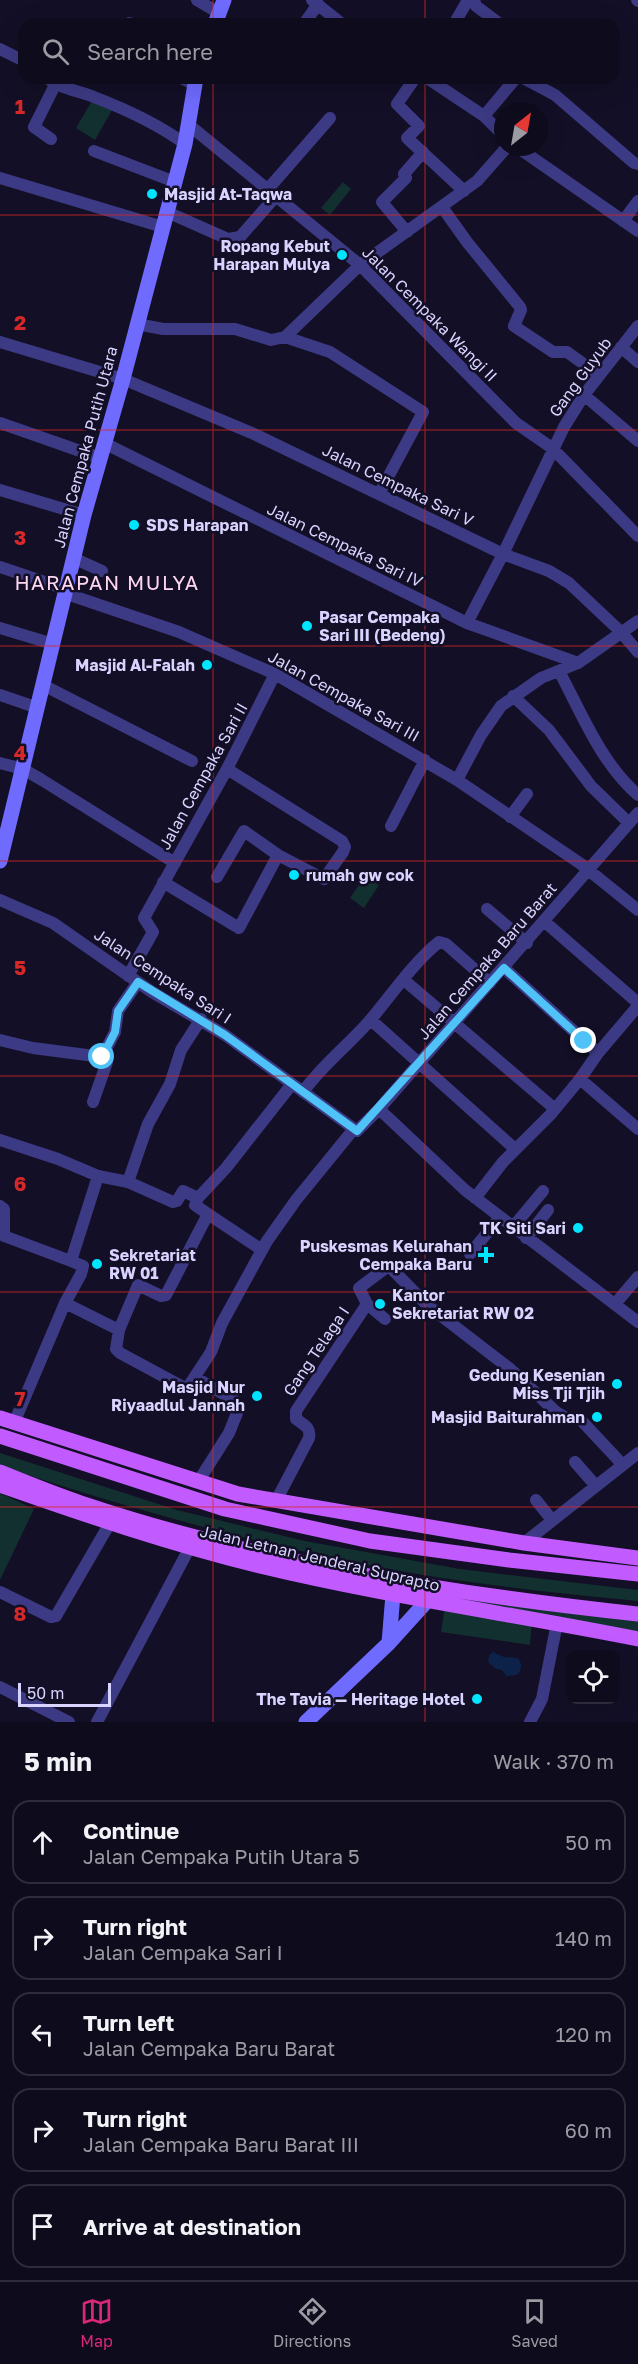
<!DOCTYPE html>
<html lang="en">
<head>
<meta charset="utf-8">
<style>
  body { margin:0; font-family:"Golos Text",sans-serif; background:#1c1929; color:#f1f3f6 }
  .controls { position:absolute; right:18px; bottom:18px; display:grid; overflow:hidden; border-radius:12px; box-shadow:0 6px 24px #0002 }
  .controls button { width:54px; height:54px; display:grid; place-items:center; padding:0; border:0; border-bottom:2px solid #2e2b3b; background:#0e0b1c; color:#f1f3f6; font:30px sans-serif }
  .compass { position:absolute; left:494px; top:102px; width:54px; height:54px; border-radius:50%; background:#0e0b1c; box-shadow:0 6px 24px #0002; rotate:31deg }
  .scale { position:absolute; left:18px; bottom:15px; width:93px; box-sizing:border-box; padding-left:6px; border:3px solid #d9d4ff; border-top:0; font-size:16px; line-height:21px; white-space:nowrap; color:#d9d4ff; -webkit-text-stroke:4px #130f26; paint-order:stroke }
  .stop { position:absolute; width:18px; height:18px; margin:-14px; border:4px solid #4fc3f7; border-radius:50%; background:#fff }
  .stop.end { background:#4fc3f7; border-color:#fff; box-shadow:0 2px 6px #0008 }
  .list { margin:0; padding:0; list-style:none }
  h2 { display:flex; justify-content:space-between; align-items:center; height:78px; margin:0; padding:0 24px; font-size:26px }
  h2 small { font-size:20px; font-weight:400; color:#9b9ba3 }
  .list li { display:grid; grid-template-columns:39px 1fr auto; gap:18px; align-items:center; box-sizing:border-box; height:84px; margin:0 12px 12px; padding:0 12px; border:2px solid #2e2b3b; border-radius:18px }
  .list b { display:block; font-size:22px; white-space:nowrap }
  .list p { margin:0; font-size:20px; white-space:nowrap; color:#9b9ba3 }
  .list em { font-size:20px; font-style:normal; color:#9b9ba3 }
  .icon { flex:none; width:33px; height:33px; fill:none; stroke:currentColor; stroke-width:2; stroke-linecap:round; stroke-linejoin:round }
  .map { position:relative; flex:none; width:638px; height:1722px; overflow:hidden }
  .search { position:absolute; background:#0e0b1c; box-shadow:0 6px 24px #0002; left:18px; right:18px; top:18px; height:66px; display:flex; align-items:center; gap:15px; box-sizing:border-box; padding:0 21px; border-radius:18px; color:#9b9ba3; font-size:22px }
  .sheet { height:558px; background:#0e0b1c }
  nav { display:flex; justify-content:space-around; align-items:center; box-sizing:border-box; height:84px; border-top:2px solid #2e2b3b; background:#0e0b1c; font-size:16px; color:#9b9ba3 }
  nav a { display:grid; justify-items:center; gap:3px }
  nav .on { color:#db2777 }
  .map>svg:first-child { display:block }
  .green { fill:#12302f }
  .water { fill:#0c2248 }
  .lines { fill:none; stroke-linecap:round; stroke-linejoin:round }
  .street { stroke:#3d3a85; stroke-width:12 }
  .secondary { stroke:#6f6bff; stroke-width:15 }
  .primary { stroke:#c25bff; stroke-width:15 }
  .route { stroke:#4fc3f7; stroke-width:8 }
  .grid { fill:none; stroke:#d62828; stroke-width:1.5; stroke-opacity:0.55 }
  .poi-dot { fill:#00e5ff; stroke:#130f26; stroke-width:2 }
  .labels { text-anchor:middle; stroke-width:5; stroke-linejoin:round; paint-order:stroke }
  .poi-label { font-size:16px; font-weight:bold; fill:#d9d4ff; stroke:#130f26; text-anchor:end }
  .street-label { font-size:16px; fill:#d9d4ff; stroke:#130f26 }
  .quarter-label { font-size:20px; letter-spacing:1.5px; fill:#ffd6f0; stroke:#130f26 }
  .grid-label { font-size:20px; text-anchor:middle; font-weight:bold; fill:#d62828; stroke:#130f26; stroke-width:5; stroke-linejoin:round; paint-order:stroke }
</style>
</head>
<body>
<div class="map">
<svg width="638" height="1722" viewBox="0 0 638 1722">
  <rect width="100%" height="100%" fill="#130f26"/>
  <!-- green -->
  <path class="green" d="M93,99L112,110L95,140L76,128Z
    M343,182L351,189L330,215L321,208Z
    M365,876L379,885L364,908L350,898Z
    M0,1453L177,1510L305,1541L460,1569L638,1590V1601C564,1594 490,1586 417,1574C276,1550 136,1511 0,1466Z
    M0,1493L34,1509L0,1580Z
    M252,1550L638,1614V1639L532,1619L530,1645L441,1632L445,1605Z"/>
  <!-- water -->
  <path class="water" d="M493,1652L504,1657L517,1658C523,1663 522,1669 517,1675L506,1676L502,1670L496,1669L488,1662L489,1656Z"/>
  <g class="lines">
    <!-- street -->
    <path class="street" d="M197,0L219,13
      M312,0L342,24
      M474,0L476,6L500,24
      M637,0L638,1
      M129,23L132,24
      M304,24L318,4
      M454,24L468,0
      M0,49L24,61
      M47,78C59,88 79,91 94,97C125,109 158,124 185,144
      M181,78L193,84
      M415,78L397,104L419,126L407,138L464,191
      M427,78L484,116L503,135
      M523,78L555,95L634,163L638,164
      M484,116L516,78
      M189,125L360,265L516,423L552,448L638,536
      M51,139L34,127L55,85
      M517,147L638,231
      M94,151L175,182
      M0,178L163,227
      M268,189L330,118
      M442,207L467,242L520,307L521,310L514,326L553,352H567L599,375
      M167,212L228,239L240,237L276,196
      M623,221L638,201
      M407,232L382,202L406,178L404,174L423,152
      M137,324L163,329H235L271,340L285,337L360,265L477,181L507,147
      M285,337L330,352L423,412L379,494
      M0,342L123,379L254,434L503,554L549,571L569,583L621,632L638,652
      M621,347L638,362
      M584,395L638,441
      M0,423L100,458
      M104,443L467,623L578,663
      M0,490L84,515
      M73,558L102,571
      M0,567L65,589
      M64,593L179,632L275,674L457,780L581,864L638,910
      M467,623L503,554L564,427L584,395L638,326
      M0,628L53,644
      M559,671C582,714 601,763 638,795
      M43,685L192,761
      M0,695L38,708
      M513,696L549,730L591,786L629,823
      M0,763L23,769L42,780L175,863
      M457,780L481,735L501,706L541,678L578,663L638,621
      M510,817L527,794
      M391,826L425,760
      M217,877L244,831L278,855
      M163,882L239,928L278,855L324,879L343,852L345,847L342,841L227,769
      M0,900L53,923L152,992L225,1035L357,1131L379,1109L638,813
      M487,909L527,943
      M545,922L638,1003
      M504,968L598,1053
      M128,976L153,932L144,918L227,769L275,674
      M404,980L555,1109
      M371,1020L515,1149
      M0,1040L33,1048L102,1057L115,1032L118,1011L138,982
      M580,1079L638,1129
      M303,1092C322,1065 350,1044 372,1018C392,994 414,962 439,942L446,944L490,983
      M93,1102L107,1062L102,1057
      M379,1109L465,1190L638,1322
      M0,1140L58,1159L98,1176L128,1182L173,1202L177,1201L183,1191L198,1198L226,1168L292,1084
      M128,1182L148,1124L170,1084L181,1050L201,1019
      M475,1198L503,1162L551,1114L580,1079L598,1053L638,1006
      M0,1206L4,1209V1236L71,1261
      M208,1214L262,1250
      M513,1227L543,1191
      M526,1238L548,1210
      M470,1254L500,1217
      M65,1303L119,1330L116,1349L120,1353L185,1388L188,1387L211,1352L222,1323L267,1241L296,1200L353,1130
      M367,1304L385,1319
      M615,1304L638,1277
      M119,1330L138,1285L161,1296L166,1295L208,1214L195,1205L198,1198
      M196,1378L234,1400L239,1408L229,1433L198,1482
      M14,1423L65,1303L81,1274L83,1266L71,1261L98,1176
      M575,1462L596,1486
      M536,1500L552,1520
      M276,1501L309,1438C311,1427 304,1425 296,1419V1411L367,1304L359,1288L387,1267H390L427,1305L509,1368L556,1412L566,1418H579L622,1464
      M524,1543L638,1453
      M0,1592L51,1617L56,1616L110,1523
      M0,1687L69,1722
      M97,1722L190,1547
      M530,1722L542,1699L557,1623"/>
    <!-- secondary -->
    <path class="secondary" d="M215,24L224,0
      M0,861L84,515L123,379L185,144L196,78
      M389,1643L393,1594
      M306,1722L389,1643L427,1601"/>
    <!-- primary -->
    <path class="primary" d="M0,1418L238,1494L524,1543L638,1558
      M0,1436L225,1509L370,1541L509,1560L638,1574
      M0,1472C27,1483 54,1494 81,1503C261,1563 450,1594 638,1614
      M0,1485C85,1515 171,1544 260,1566C385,1596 512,1614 638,1639"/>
  </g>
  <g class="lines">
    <!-- route -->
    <path class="route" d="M102,1057L115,1032L118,1011L138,982L225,1035L357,1131L504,968L584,1041"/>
  </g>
  <!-- grid -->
  <path class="grid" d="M213,0V24M425,0V24M213,78V1722M425,78V1722M0,215H638M0,430H638M0,646H638M0,861H638M0,1076H638M0,1292H638M0,1507H638"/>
  <!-- markers -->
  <g class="poi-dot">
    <circle cx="152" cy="194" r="6"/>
    <circle cx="342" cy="255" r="6"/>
    <circle cx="134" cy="525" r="6"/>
    <circle cx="307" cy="626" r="6"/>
    <circle cx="207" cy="665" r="6"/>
    <circle cx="294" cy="875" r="6"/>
    <circle cx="578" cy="1228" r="6"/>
    <path d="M483 1246h6v6h6v6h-6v6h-6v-6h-6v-6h6z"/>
    <circle cx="97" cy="1264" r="6"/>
    <circle cx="380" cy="1304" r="6"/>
    <circle cx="617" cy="1384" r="6"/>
    <circle cx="257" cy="1396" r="6"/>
    <circle cx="597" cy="1417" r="6"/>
    <circle cx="477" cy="1699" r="6"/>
  </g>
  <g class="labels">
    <!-- poi labels -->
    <g class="poi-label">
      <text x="164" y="200" text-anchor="start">Masjid At-Taqwa</text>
      <text x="330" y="252">Ropang Kebut<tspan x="330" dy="18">Harapan Mulya</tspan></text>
      <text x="146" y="531" text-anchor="start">SDS Harapan</text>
      <text x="319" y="623" text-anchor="start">Pasar Cempaka<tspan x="319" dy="18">Sari III (Bedeng)</tspan></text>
      <text x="195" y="671">Masjid Al-Falah</text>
      <text x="306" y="881" text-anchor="start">rumah gw cok</text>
      <text x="566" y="1234">TK Siti Sari</text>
      <text x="472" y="1252">Puskesmas Kelurahan<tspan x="472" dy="18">Cempaka Baru</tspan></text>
      <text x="109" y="1261" text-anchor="start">Sekretariat<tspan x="109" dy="18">RW 01</tspan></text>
      <text x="392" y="1301" text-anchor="start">Kantor<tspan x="392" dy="18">Sekretariat RW 02</tspan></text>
      <text x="605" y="1381">Gedung Kesenian<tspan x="605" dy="18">Miss Tji Tjih</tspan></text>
      <text x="245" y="1393">Masjid Nur<tspan x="245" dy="18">Riyaadlul Jannah</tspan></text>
      <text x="585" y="1423">Masjid Baiturahman</text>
      <text x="465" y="1705">The Tavia — Heritage Hotel</text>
    </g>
    <!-- street labels -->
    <g class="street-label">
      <text transform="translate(430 314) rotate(45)" y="6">Jalan Cempaka Wangi II</text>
      <text transform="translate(580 377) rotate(-54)" y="6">Gang Guyub</text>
      <text transform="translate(85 447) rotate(-75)" y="6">Jalan Cempaka Putih Utara</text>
      <text transform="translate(398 485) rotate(26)" y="6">Jalan Cempaka Sari V</text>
      <text transform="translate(345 545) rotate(26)" y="6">Jalan Cempaka Sari IV</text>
      <text transform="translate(344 696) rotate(29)" y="6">Jalan Cempaka Sari III</text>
      <text transform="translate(203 776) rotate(-61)" y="6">Jalan Cempaka Sari II</text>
      <text transform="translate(487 961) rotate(-49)" y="6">Jalan Cempaka Baru Barat</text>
      <text transform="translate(163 976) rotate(33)" y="6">Jalan Cempaka Sari I</text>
      <text transform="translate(316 1351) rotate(-56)" y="6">Gang Telaga I</text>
      <text transform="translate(320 1558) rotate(13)" y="6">Jalan Letnan Jenderal Suprapto</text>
    </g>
    <!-- quarter labels -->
    <g class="quarter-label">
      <text x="107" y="590">HARAPAN MULYA</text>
    </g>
  </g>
  <g class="grid-label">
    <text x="20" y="114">1</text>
    <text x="20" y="330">2</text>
    <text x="20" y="545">3</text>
    <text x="20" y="760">4</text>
    <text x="20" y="975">5</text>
    <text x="20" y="1191">6</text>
    <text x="20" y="1406">7</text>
    <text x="20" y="1621">8</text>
  </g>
</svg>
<div class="controls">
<button><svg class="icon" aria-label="locate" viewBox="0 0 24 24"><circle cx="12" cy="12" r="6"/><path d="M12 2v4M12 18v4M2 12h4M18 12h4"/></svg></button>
</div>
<svg class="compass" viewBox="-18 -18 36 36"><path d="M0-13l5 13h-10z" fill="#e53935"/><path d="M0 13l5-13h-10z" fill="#9b9ba3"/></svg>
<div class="scale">50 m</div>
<div class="stop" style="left:102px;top:1057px"></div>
<div class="stop end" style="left:584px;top:1041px"></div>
<div class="search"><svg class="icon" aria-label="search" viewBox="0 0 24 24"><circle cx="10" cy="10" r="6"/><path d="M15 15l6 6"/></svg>Search here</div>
</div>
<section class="sheet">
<h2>5 min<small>Walk · 370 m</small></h2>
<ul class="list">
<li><svg class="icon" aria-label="ahead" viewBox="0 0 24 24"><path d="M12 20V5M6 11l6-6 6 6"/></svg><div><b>Continue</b><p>Jalan Cempaka Putih Utara 5</p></div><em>50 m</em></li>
<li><svg class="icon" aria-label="right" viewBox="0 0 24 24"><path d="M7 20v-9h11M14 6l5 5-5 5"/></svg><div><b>Turn right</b><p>Jalan Cempaka Sari I</p></div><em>140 m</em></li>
<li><svg class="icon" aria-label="left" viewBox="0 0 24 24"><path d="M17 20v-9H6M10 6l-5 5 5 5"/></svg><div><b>Turn left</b><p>Jalan Cempaka Baru Barat</p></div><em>120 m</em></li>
<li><svg class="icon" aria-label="right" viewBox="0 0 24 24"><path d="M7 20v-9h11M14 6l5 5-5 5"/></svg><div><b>Turn right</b><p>Jalan Cempaka Baru Barat III</p></div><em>60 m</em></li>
<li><svg class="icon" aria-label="arrive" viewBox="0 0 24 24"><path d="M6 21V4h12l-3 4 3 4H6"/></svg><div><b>Arrive at destination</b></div></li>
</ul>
</section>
<nav>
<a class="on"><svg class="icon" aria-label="map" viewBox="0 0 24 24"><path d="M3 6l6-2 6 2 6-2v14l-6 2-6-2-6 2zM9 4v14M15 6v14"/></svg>Map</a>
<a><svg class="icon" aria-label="directions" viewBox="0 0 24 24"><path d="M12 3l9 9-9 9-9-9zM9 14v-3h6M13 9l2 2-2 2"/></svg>Directions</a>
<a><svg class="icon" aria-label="saved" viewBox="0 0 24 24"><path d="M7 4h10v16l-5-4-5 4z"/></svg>Saved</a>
</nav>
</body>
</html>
